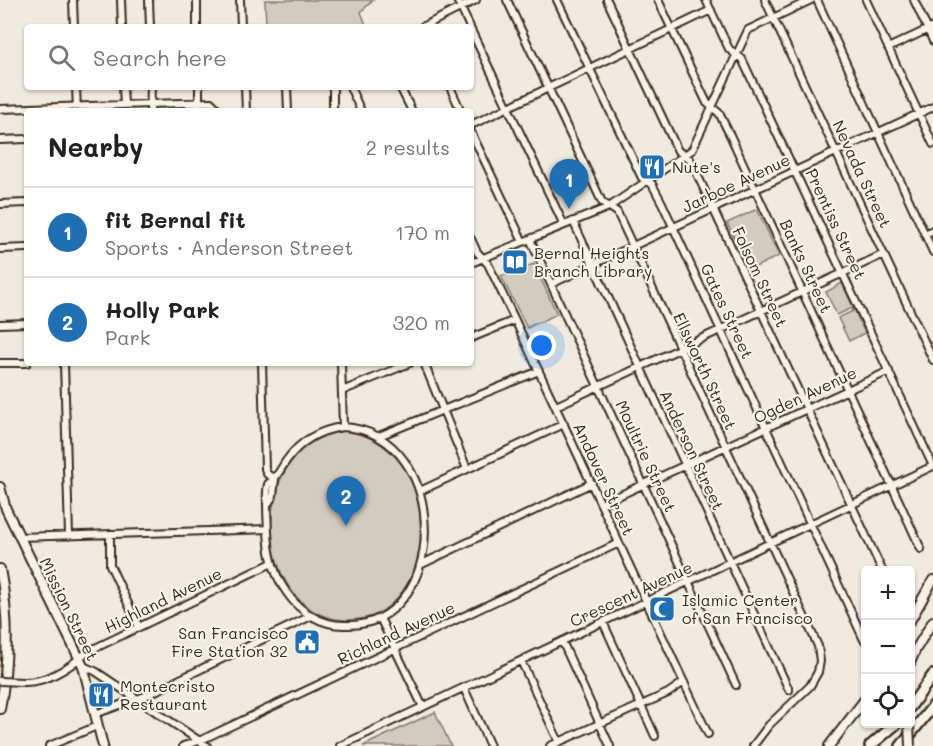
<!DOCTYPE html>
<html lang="en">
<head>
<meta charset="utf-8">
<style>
  body { margin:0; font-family:Mali,sans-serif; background:#f6f6f6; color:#222 }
  .controls { position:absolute; right:18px; bottom:18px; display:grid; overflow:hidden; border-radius:6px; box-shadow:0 2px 4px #0004 }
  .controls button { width:54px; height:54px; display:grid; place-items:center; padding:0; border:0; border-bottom:2px solid #e0e0e0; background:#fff; color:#222; font:30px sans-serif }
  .you { position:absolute; left:542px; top:346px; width:21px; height:21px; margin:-15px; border:4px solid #fff; border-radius:50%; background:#1a73e8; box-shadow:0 0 0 9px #1a73e833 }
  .badge { display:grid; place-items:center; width:39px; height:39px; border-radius:50%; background:#1f6fb2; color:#fff; font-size:20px; font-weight:700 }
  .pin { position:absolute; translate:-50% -50px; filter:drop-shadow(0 2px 3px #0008) }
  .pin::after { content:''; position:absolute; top:32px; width:21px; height:18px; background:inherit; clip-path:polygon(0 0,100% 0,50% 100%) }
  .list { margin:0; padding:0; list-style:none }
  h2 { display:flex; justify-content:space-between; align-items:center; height:78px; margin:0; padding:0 24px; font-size:26px }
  h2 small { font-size:20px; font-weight:400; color:#767676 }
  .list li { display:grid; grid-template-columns:39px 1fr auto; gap:18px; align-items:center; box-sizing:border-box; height:90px; padding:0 24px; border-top:2px solid #e0e0e0 }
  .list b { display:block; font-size:22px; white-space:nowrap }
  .list p { margin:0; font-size:20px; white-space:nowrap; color:#767676 }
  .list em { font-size:20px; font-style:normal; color:#767676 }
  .icon { flex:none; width:33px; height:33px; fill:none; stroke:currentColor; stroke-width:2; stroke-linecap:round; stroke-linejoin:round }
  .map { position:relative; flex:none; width:933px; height:746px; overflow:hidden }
  .search { position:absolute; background:#fff; box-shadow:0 2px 4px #0004; left:24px; top:24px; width:450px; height:66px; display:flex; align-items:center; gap:15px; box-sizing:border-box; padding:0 21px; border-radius:6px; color:#767676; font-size:22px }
  .panel { position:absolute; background:#fff; box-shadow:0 2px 4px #0004; left:24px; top:108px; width:450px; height:258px; border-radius:6px }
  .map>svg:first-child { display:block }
  .green { fill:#d1cbc0; stroke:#867a6f; stroke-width:1.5 }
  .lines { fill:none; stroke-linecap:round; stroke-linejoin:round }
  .minor-casing { stroke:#3b2a1e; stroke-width:10 }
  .major-casing { stroke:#3b2a1e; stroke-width:12 }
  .highway-casing { stroke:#3b2a1e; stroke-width:14 }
  .minor { stroke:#f7f3e8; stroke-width:6 }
  .major { stroke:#f7f3e8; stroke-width:8 }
  .highway { stroke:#f7f3e8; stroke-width:9 }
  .minor-bridge-casing { stroke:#3b2a1e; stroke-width:10; stroke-linecap:butt }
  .major-bridge-casing { stroke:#3b2a1e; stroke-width:12; stroke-linecap:butt }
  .minor-bridge { stroke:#f7f3e8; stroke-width:6 }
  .major-bridge { stroke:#f7f3e8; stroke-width:8 }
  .labels { text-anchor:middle; stroke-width:4.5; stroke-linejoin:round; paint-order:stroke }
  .poi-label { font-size:16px; fill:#3b2a1e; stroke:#f7f3e8; text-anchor:start }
  .street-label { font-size:16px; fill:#3b2a1e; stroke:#f7f3e8 }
</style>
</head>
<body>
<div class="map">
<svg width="933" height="746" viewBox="0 0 933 746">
  <rect width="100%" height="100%" fill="#efebe0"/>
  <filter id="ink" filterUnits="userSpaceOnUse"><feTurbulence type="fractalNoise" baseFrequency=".0167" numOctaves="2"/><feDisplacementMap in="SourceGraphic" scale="12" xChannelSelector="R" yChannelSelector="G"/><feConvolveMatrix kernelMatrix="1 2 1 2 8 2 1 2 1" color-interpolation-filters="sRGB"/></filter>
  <g filter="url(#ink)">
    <!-- green -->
    <path class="green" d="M265,0H373L361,12L366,25L362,27H266Z
      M757,209L779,256L749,270L727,223Z
      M534,264L557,314L527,328L501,276Z
      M842,283L865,333L849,341L838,318L853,311L852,308L837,315L826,292Z
      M343,431C408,437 432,508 416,564C409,587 390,613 365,618C257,641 234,448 343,431Z
      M435,712L451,746H363Z"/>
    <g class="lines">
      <defs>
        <path id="minor" d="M73,0L74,27
          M121,0L122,27
          M149,0L150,27
          M197,0V27
          M240,0L241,27
          M457,0L470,27
          M507,0L602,202L617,212L818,646L820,661L818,672L810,686L769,725L753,746
          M557,0L642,178L652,184L662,203L864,640
          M607,0L678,151L690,159L882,570
          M658,0L707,103L719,113L730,135L921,549
          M706,0L729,49L742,59L933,466
          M765,0L933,360
          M817,0L933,252
          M866,0L933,144
          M914,0L933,41
          M422,27L476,0
          M471,30L564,225
          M888,48L933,27
          M76,87L77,111
          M123,87L124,105
          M245,87L246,111
          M287,87L288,111
          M333,87V111
          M350,87L361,111
          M400,87L412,111
          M450,87L461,111
          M0,109L211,102L220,111
          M150,111L151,87
          M196,111L199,102V87
          M471,125L711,10
          M471,132L523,242
          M0,140L27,139
          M0,204L27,203
          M573,221L789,690
          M925,234L933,230
          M471,239L477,252L488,264L515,320L708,734
          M530,239L736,685
          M0,249L27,248
          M471,263L609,207L692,150L748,30L811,0
          M551,284L933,107
          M0,324L27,323
          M471,338L515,320
          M0,363H27
          M64,363L69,536
          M262,363L265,469L267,474L275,479
          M341,363L343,427
          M424,363L467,469
          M342,391L410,363
          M556,406L884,254
          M343,427C453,433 451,630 344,625C321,625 300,612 287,593C267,566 268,537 267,506C267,497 266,492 268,484C277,478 280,470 286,461C300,441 319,430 343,427Z
          M379,436L539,371
          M420,491L564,424
          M268,504L273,496L275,479
          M601,504L889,371
          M110,534V565L139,627
          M19,537L267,529
          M420,565L592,483
          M380,618L423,707
          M603,622L655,736
          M562,641L610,746
          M521,661L559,742
          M83,666L95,671L207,746
          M23,682C46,683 70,667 87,652L272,563
          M464,688L490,746
          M95,714L145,696L311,616
          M49,746L97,726
          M183,746L199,741L619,543
          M340,746L933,466
          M550,746L668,693L684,682"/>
        <path id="major" d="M0,487L6,509L83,666L103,746
          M0,569C9,615 9,662 0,709
          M910,621L933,580
          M910,663L916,649L933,621
          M829,746L866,698"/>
        <path id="highway" d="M910,707L933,675
          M870,746L896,724
          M901,746L933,706"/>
      </defs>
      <!-- minor casing -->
      <use href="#minor" class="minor-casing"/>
      <!-- major casing -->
      <use href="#major" class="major-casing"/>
      <!-- highway casing -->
      <use href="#highway" class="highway-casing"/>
      <!-- minor -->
      <use href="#minor" class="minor"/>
      <!-- major -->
      <use href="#major" class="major"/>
      <!-- highway -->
      <use href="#highway" class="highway"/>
      <defs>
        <path id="minor-bridge" d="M0,681L23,682"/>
        <path id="major-bridge" d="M909,724L910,746"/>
      </defs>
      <!-- minor-bridge casing -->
      <use href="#minor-bridge" class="minor-bridge-casing"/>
      <!-- major-bridge casing -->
      <use href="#major-bridge" class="major-bridge-casing"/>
      <!-- minor-bridge -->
      <use href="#minor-bridge" class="minor-bridge"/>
      <!-- major-bridge -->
      <use href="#major-bridge" class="major-bridge"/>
    </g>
  </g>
  <!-- icons -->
  <defs>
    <symbol id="restaurant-square" viewBox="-11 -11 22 22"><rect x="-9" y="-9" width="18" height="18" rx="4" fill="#1f6fb2" stroke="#f7f3e8"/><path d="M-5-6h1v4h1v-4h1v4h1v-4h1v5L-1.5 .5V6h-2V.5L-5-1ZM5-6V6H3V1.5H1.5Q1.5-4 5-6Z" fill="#fff"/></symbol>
    <symbol id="library-square" viewBox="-11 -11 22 22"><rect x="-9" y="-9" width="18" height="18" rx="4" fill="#1f6fb2" stroke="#f7f3e8"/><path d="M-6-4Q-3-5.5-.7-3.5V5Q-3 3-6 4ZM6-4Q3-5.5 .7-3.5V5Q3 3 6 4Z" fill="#fff"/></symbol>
    <symbol id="mosque-square" viewBox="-11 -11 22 22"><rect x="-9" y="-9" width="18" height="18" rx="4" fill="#1f6fb2" stroke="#f7f3e8"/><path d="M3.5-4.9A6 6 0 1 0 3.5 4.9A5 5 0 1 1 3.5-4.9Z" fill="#fff"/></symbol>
    <symbol id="civic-square" viewBox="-11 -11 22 22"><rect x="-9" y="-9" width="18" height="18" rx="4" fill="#1f6fb2" stroke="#f7f3e8"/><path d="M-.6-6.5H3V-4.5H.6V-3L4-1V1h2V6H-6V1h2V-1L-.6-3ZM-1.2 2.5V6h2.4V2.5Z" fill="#fff"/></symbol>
  </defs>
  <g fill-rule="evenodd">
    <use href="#restaurant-square" x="637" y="152" width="30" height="30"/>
    <use href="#library-square" x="500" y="247" width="30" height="30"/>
    <use href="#mosque-square" x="647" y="594" width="30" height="30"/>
    <use href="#civic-square" x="292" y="627" width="30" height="30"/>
    <use href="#restaurant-square" x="86" y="680" width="30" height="30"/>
  </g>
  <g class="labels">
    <!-- poi labels -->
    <g class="poi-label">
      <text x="672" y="173">Nute's</text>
      <text x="534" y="259">Bernal Heights<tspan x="534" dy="18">Branch Library</tspan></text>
      <text x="682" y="606">Islamic Center<tspan x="682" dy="18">of San Francisco</tspan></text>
      <text x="288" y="639" text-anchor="end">San Francisco<tspan x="288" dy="18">Fire Station 32</tspan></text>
      <text x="120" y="692">Montecristo<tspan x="120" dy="18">Restaurant</tspan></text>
    </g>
    <!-- street labels -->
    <g class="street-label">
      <text transform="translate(862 174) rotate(65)" y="6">Nevada Street</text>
      <text transform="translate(736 183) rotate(-25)" y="6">Jarboe Avenue</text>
      <text transform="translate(836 224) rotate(65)" y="6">Prentiss Street</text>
      <text transform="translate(806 266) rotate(65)" y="6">Banks Street</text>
      <text transform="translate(760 277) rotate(65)" y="6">Folsom Street</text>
      <text transform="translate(727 311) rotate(65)" y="6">Gates Street</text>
      <text transform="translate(705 371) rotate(65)" y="6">Ellsworth Street</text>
      <text transform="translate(805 395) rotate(-25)" y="6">Ogden Avenue</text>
      <text transform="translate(692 450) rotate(65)" y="6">Anderson Street</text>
      <text transform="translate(646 456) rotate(65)" y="6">Moultrie Street</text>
      <text transform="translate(604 479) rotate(65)" y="6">Andover Street</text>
      <text transform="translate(631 594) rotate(-25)" y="6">Crescent Avenue</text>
      <text transform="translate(163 600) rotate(-26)" y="6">Highland Avenue</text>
      <text transform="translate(69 609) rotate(64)" y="6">Mission Street</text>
      <text transform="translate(396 633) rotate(-25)" y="6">Richland Avenue</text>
    </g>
  </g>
</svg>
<div class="controls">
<button>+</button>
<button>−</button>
<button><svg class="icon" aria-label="locate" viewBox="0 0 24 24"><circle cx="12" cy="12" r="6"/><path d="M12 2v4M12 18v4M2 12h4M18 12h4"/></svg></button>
</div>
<div class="you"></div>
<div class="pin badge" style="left:569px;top:209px">1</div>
<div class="pin badge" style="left:346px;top:526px">2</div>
<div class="search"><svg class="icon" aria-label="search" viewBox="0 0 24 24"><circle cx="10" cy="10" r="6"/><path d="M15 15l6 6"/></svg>Search here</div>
<section class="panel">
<h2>Nearby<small>2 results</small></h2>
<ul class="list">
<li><span class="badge">1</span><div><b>fit Bernal fit</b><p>Sports · Anderson Street</p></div><em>170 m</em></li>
<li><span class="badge">2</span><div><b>Holly Park</b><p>Park</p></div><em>320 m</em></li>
</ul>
</section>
</div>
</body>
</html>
